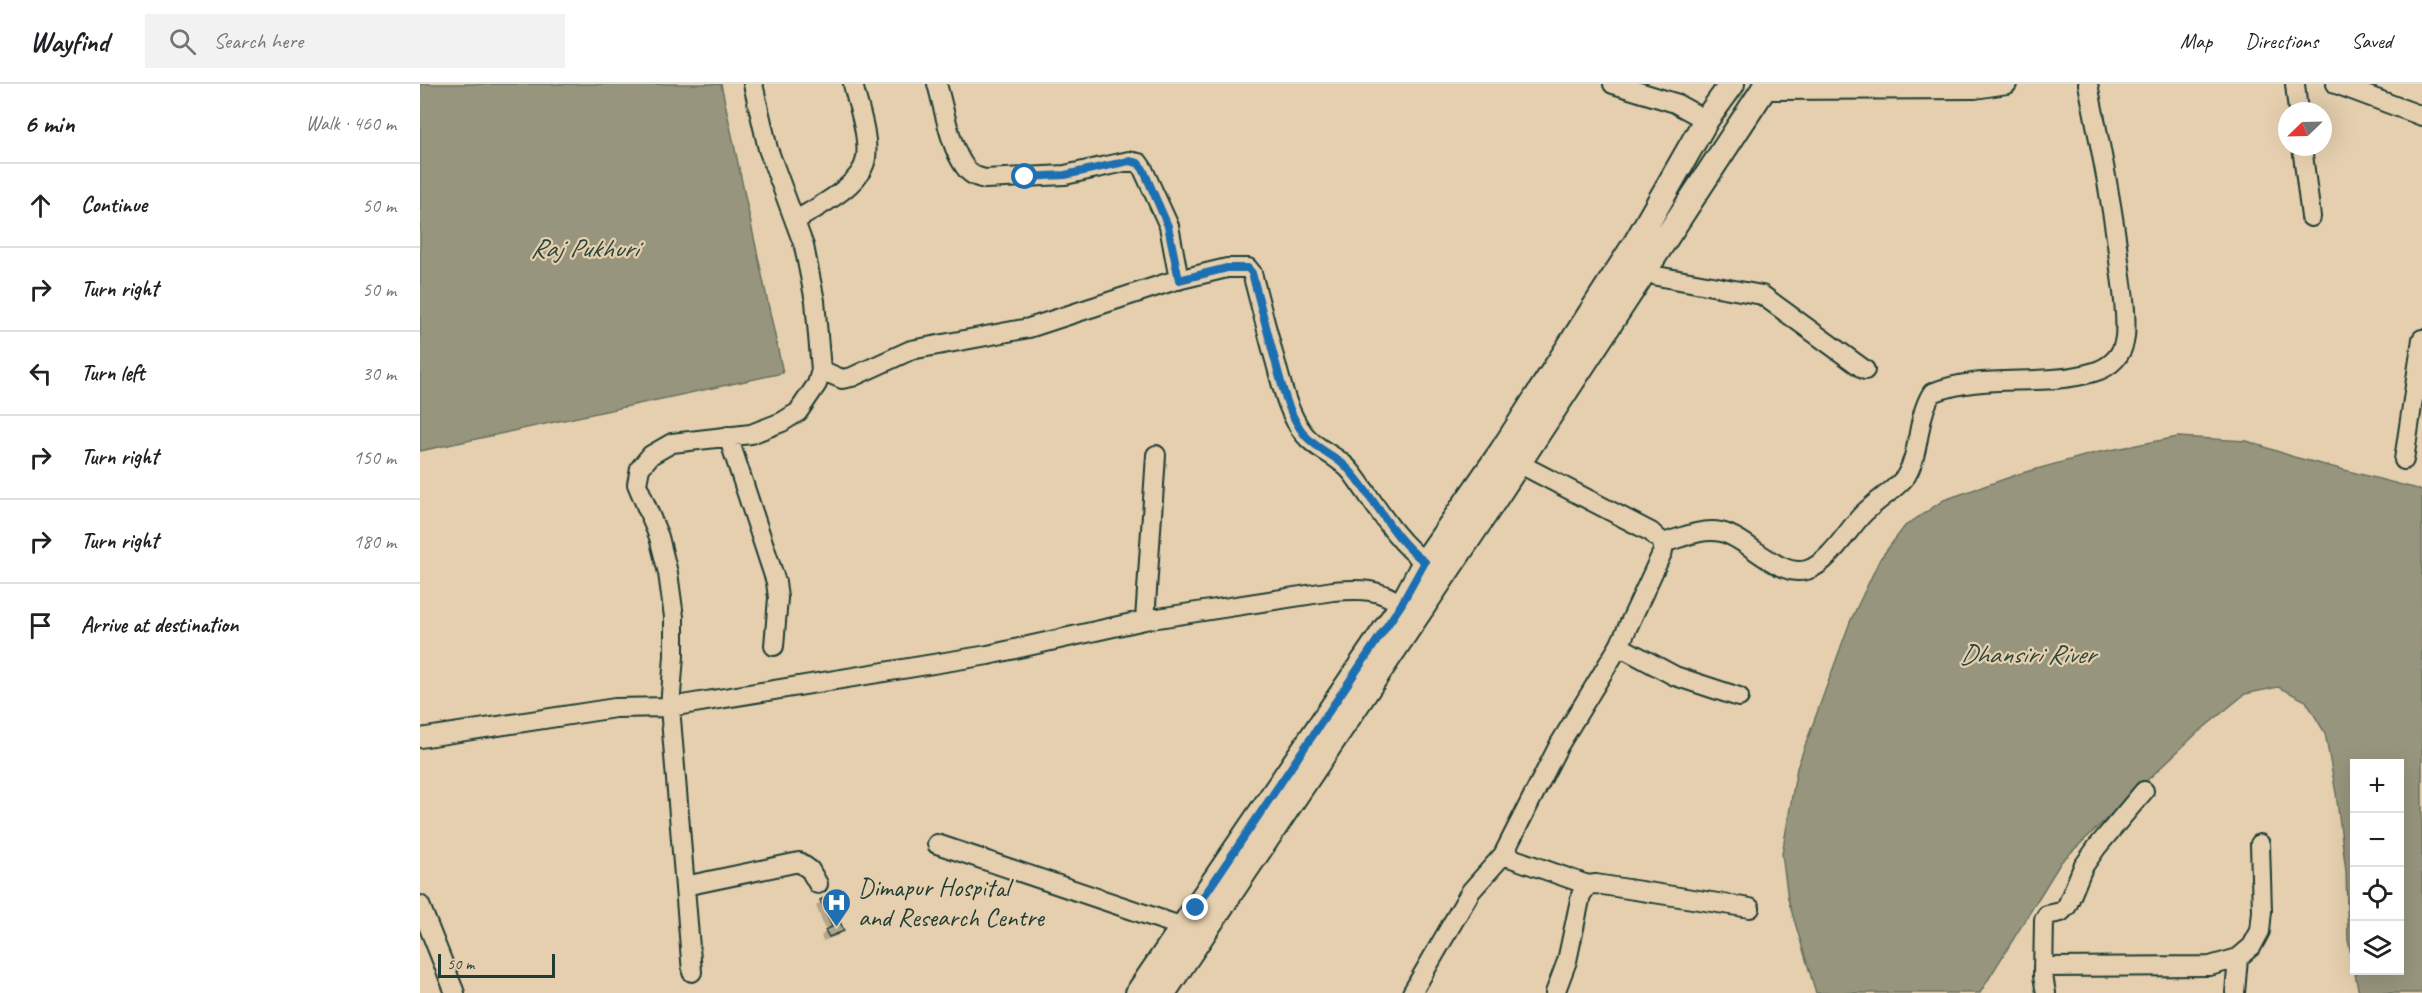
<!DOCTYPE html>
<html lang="en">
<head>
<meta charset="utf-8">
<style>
  body { margin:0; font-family:Caveat,sans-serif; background:#f2f2f2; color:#202124 }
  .controls { position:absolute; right:18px; bottom:18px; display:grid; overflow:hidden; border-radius:0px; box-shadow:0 6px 24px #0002 }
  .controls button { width:54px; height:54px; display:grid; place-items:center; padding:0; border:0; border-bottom:2px solid #e0e0e0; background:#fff; color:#202124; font:30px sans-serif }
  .compass { position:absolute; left:1858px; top:18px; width:54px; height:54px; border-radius:50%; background:#fff; box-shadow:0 6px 24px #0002; rotate:247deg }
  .scale { position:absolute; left:18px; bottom:15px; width:117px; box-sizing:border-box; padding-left:6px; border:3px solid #1f3d34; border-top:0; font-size:16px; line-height:21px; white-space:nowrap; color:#1f3d34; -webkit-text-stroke:4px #e5cfae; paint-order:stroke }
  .stop { position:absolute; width:18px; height:18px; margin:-14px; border:4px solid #1f6fb2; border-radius:50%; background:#fff }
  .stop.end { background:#1f6fb2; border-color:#fff; box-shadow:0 2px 6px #0008 }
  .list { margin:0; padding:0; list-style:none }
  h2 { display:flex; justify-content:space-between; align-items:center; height:78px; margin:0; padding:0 24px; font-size:26px }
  h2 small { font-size:20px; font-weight:400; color:#757577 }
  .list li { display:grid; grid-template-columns:39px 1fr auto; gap:18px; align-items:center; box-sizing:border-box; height:84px; padding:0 24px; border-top:2px solid #e0e0e0 }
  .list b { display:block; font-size:22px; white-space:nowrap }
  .list em { font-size:20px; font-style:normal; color:#757577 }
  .icon { flex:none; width:33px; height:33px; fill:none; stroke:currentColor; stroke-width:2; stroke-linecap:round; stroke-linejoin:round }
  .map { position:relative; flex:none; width:2002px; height:909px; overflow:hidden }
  header { display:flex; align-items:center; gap:36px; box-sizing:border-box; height:84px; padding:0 30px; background:#fff; border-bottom:2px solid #e0e0e0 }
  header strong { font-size:28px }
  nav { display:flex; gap:33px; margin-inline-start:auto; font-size:21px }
  .search { width:420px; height:54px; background:#f2f2f2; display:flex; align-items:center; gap:15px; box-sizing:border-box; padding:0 21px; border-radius:0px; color:#757577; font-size:22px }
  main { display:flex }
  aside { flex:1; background:#fff }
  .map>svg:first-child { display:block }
  .water { fill:#97957d; stroke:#677260; stroke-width:1.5; fill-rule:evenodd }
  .shadow { fill:#0003 }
  .building { fill:#aea68c; stroke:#1f3d34; stroke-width:1.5 }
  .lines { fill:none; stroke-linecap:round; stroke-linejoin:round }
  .minor-casing { stroke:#1f3d34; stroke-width:22 }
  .major-casing { stroke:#1f3d34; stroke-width:28 }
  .minor { stroke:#e5cfae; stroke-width:18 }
  .major { stroke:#e5cfae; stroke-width:24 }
  .route { stroke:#1f6fb2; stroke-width:8 }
  .labels { text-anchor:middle; stroke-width:4.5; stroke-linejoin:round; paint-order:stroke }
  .poi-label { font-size:26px; fill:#1f3d34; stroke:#e5cfae; text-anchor:start }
  .water-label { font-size:27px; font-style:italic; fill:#2b463b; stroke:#e5cfae }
</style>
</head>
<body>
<header>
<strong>Wayfind</strong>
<div class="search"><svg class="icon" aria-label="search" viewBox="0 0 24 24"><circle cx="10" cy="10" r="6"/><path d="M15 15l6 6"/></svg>Search here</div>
<nav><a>Map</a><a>Directions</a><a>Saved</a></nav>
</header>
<main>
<aside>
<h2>6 min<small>Walk · 460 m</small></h2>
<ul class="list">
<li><svg class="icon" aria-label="ahead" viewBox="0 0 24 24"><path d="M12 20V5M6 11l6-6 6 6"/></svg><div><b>Continue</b></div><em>50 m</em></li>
<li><svg class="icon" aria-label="right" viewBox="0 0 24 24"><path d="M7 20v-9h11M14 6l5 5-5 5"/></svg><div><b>Turn right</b></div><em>50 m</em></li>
<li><svg class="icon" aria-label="left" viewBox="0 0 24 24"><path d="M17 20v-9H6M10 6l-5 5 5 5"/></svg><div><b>Turn left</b></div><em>30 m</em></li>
<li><svg class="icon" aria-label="right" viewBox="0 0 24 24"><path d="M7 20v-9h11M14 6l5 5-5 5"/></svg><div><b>Turn right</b></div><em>150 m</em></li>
<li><svg class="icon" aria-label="right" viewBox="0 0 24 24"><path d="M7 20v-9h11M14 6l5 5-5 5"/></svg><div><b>Turn right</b></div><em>180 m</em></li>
<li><svg class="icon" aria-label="arrive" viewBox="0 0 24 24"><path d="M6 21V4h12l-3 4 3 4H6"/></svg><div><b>Arrive at destination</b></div></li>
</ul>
</aside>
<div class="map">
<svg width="2002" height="909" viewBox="0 0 2002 909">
  <rect width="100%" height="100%" fill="#e5cfae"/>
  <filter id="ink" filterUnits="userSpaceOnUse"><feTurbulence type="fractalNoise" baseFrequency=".0167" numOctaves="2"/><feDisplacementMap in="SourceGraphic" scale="12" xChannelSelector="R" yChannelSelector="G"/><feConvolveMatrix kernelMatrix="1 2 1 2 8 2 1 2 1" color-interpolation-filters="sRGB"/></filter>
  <g filter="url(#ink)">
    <!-- water -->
    <path class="water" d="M0,0H301L363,289L0,367Z
      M1758,353L1827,357L1874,373L2002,406V909H1939L1928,856L1926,787L1916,709L1905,649L1886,617L1858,603L1825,610L1776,650L1641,778L1560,909H1396L1368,815L1362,770L1377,684L1430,538L1460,475L1485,442L1524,416L1602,389L1675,369ZM1934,680H1980V886H1934Z"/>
    <!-- shadow -->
    <path class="shadow" d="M401,817L423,846L417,852L403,857L401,852L406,847L396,822Z"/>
    <!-- building -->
    <path class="building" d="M409,812L424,847L409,853L405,846L412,843L400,816Z"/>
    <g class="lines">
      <defs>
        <path id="minor" d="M517,0C524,24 530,63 545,83C550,91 557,93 565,95L645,91L709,77L719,79L723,85L749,142L759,196
          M1193,0L1255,19L1286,36
          M1875,0L1878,27
          M1916,0L2002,32
          M1343,6L1555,5L1587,0
          M1882,63L1891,133
          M375,137C396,123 442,102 446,74C449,50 438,23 433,0
          M1225,185L1237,192L1342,211L1445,286
          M401,286L422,295L432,293L491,266L609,244L753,197L807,184H828L832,189C839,216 846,242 853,269C861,296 866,327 884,350C897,367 919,371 933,390C956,421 974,455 1005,478
          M308,352L356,498L358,514L354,562
          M1984,376L2002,255
          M1243,459C1261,454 1281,444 1301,448C1328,454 1358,494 1387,486C1408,480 1428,446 1442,431C1454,418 1478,404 1486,392C1501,367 1496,335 1512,309C1563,288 1621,304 1674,288C1691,283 1703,271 1705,253C1707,231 1703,207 1700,185C1693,122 1680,61 1668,0
          M725,536L736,371
          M1199,562L1255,592L1319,613
          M0,654L195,624L250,623L568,571L725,536L913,507C940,505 959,504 982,521
          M517,760L763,843
          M1083,771L1168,801
          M265,802L379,778L390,786L398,800
          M0,821L35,909
          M1623,883L1790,882L1818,874L1832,862L1840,847L1842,827L1840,760
          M272,888L250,623L254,572V533L248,489L239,453L217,400L220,384L231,371L252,359L331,350L362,338L378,328L397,300L401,286L395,217L384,162L348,65L333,0
          M992,909L1051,807L1083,771L1139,661L1199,562L1243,467V459L1231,448L1098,379
          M1135,909L1147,877L1161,811L1168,801L1176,800L1330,824
          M1626,909L1623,892L1624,836L1627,831L1641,828L1647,822L1663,783L1677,763L1724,707
          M1815,909L1818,874"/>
        <path id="major" d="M718,909L982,521L1005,478L1082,367L1217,157L1286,36L1312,0
          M743,909L1069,424L1347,0"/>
      </defs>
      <!-- minor casing -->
      <use href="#minor" class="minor-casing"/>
      <!-- major casing -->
      <use href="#major" class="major-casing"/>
      <!-- minor -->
      <use href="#minor" class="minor"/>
      <!-- major -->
      <use href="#major" class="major"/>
    </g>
  </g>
  <g class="lines" filter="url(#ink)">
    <!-- route -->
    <path class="route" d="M605,93L645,91L709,77L718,79L723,85L748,142L759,196L807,184H828L832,189C839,216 846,243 853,269C861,296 866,327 884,350C896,366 917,371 930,387C957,417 972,454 1005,478L981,521L776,824"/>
  </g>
  <!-- icons -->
  <defs>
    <symbol id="hospital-pin" viewBox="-11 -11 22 30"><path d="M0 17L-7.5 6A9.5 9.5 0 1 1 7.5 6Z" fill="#1f6fb2" stroke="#e5cfae"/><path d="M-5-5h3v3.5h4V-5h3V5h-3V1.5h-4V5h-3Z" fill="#fff"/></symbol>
  </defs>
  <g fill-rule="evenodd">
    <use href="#hospital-pin" x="400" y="802" width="33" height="45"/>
  </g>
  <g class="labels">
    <!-- poi labels -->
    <g class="poi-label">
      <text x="438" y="812">Dimapur Hospital<tspan x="438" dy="30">and Research Centre</tspan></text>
    </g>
    <!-- water labels -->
    <g class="water-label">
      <text x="164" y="173">Raj Pukhuri</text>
      <text x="1607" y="579">Dhansiri River</text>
    </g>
  </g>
</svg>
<div class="controls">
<button>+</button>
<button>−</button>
<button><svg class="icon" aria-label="locate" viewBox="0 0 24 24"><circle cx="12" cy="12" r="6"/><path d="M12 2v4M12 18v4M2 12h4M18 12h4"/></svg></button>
<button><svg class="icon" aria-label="layers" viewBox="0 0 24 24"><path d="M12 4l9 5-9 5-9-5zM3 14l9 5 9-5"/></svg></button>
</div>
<svg class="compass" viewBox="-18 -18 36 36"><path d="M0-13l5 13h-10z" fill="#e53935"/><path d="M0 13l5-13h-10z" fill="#757577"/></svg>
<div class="scale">50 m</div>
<div class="stop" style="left:605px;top:93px"></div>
<div class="stop end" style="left:776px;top:824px"></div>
</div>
</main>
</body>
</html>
